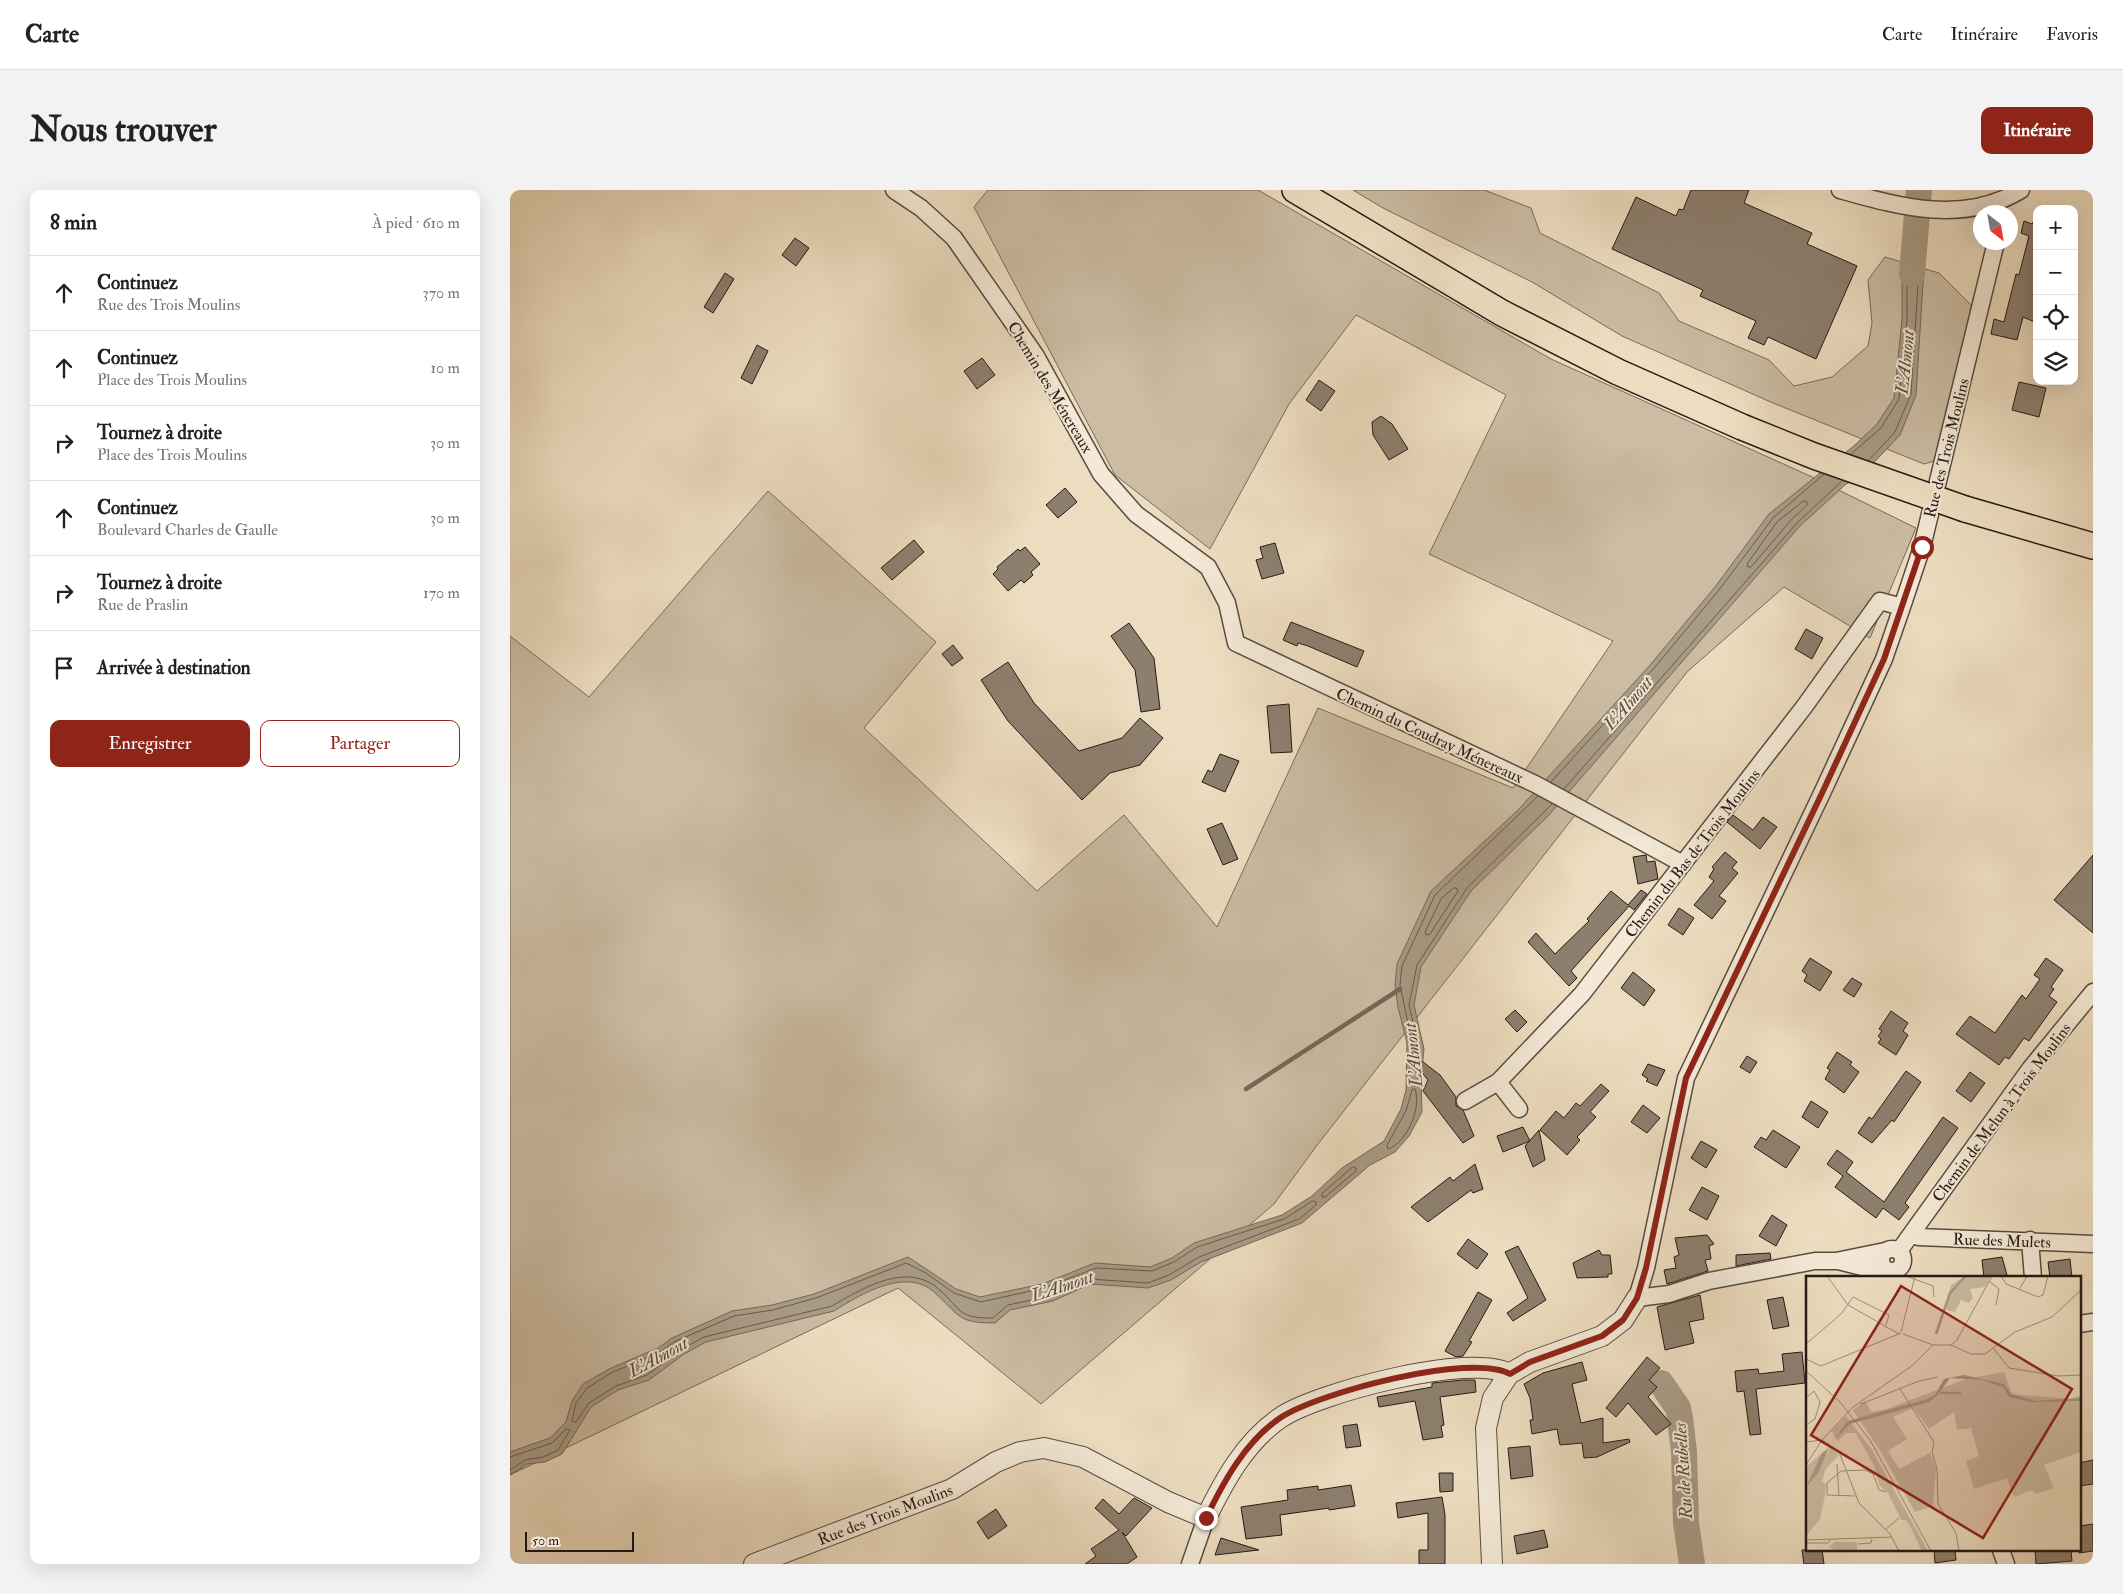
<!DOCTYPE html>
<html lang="fr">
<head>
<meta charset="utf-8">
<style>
  body { margin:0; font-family:"IM FELL Double Pica",serif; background:#f2f2f2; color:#222 }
  .controls { position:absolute; right:15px; top:15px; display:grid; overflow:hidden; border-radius:10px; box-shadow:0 5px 20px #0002 }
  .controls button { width:45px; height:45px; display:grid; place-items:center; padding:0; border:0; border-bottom:1px solid #e0e0e0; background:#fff; color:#222; font:25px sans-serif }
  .compass { position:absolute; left:1463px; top:15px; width:45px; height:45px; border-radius:50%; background:#fff; box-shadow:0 5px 20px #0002; rotate:149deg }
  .scale { position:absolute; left:15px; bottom:12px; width:109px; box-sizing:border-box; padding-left:5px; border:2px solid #261a15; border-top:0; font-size:14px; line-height:18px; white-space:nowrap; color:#261a15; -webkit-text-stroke:4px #f3e9d6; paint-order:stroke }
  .stop { position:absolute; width:15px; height:15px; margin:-11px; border:4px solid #8f2418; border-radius:50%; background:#fff }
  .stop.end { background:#8f2418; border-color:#fff; box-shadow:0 1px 5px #0008 }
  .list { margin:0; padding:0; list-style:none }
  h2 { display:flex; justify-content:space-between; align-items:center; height:65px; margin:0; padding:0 20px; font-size:21px }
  h2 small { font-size:16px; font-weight:400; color:#767676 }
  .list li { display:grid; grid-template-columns:32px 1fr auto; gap:15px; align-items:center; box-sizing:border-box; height:75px; padding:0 20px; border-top:1px solid #e0e0e0 }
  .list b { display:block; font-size:19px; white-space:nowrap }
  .list p { margin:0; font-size:16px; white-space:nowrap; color:#767676 }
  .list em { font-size:16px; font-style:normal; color:#767676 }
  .actions { display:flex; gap:10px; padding:15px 20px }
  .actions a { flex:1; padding:11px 0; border:1px solid #8f2418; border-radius:10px; text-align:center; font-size:18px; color:#8f2418 }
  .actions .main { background:#8f2418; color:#fff }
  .icon { flex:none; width:28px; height:28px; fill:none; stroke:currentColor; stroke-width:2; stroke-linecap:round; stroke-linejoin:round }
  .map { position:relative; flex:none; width:1583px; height:1374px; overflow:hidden; border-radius:10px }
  header { display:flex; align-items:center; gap:30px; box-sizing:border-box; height:70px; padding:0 25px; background:#fff; border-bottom:1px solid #e0e0e0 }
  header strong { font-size:24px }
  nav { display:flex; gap:28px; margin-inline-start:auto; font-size:18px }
  .intro { display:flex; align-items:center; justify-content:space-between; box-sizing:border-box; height:120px; padding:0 30px }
  h1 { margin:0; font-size:35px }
  .button { padding:12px 22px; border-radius:10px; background:#8f2418; color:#fff; font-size:18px; font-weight:700 }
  main { display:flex; gap:30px; padding:0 30px }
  aside { flex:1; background:#fff; border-radius:10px; box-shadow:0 5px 20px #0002 }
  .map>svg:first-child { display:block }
  .green { fill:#cbbca3; stroke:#786b5c }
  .water { fill:#a99b86; stroke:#756759 }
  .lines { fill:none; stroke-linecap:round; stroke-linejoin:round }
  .shore { stroke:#685a4e; stroke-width:1 }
  .stream { stroke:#756759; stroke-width:4.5 }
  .river { stroke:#a99b86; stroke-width:26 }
  .building { fill:#8d7f6e; stroke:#261a15 }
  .minor-casing { stroke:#584b40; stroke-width:19 }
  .tertiary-casing { stroke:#584b40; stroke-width:22 }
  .primary-casing { stroke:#261a15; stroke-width:28 }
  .minor { stroke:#f3e9d6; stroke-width:16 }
  .tertiary { stroke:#f3e9d6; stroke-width:20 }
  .primary { stroke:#edddc0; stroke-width:25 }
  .primary-bridge-casing { stroke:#261a15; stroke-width:28; stroke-linecap:butt }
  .primary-bridge { stroke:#edddc0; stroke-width:25 }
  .route { stroke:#8f2418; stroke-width:6 }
  .labels { text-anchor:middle; stroke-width:4; stroke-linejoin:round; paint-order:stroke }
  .street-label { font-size:16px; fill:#261a15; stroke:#f3e9d6 }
  .water-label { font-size:18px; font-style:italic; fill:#5a4e42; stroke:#f3e9d6 }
  .inset-river { fill:none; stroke:#a99b86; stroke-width:2.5 }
  .inset-road { fill:none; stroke:#9d8f7c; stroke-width:1 }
  .view { fill:#8f2418; fill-opacity:0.15; stroke:#8f2418; stroke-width:2.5 }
  .inset-edge { fill:none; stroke:#261a15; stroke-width:2.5 }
</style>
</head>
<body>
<header>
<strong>Carte</strong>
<nav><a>Carte</a><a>Itinéraire</a><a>Favoris</a></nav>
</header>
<div class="intro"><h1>Nous trouver</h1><a class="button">Itinéraire</a></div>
<main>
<aside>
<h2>8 min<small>À pied · 610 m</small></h2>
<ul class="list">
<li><svg class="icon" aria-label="ahead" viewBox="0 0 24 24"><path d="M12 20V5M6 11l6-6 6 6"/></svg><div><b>Continuez</b><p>Rue des Trois Moulins</p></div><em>370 m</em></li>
<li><svg class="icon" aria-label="ahead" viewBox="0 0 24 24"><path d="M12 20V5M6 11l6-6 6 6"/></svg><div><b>Continuez</b><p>Place des Trois Moulins</p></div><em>10 m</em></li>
<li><svg class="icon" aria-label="right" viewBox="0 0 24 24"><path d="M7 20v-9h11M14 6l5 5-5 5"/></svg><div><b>Tournez à droite</b><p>Place des Trois Moulins</p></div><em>30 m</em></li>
<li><svg class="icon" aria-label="ahead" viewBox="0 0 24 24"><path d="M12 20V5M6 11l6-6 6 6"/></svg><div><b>Continuez</b><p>Boulevard Charles de Gaulle</p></div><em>30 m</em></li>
<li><svg class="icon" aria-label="right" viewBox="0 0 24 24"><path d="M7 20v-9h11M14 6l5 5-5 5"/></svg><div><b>Tournez à droite</b><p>Rue de Praslin</p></div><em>170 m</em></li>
<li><svg class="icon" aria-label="arrive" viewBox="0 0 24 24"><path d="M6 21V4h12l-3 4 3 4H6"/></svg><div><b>Arrivée à destination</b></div></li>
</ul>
<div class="actions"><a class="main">Enregistrer</a><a>Partager</a></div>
</aside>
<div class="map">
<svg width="1583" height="1374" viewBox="0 0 1583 1374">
  <rect width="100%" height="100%" fill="#edddc0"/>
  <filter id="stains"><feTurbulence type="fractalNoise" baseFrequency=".004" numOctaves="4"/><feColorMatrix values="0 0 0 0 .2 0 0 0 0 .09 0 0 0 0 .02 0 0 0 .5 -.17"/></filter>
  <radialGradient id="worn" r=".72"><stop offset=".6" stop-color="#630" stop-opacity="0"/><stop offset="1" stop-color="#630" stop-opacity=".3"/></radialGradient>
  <!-- green -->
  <path class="green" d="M478,0H748L1041,169L1300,286L1406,338L1360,448L1274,397L1177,482L808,954L764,1014L531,1214L388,1098L0,1285V446L79,507L258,301L426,452L354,538L527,701L614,625L707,737L808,518L1003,598L1103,451L919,364L996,205L846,125L779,214L700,359L605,285L464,17Z
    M843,0H974L1021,18L1030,43L1149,103L1169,131L1259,170L1284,196L1322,187L1358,156L1362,133L1358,90L1375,67L1429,83L1462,116L1428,270L1414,274L1263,213L1112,146L1022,92L873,18Z"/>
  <!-- water -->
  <path class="water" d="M1411,47L1415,62L1406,205L1390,245L1349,288L1336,294L1290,336L1038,626L961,701L911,777L904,815L914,859L911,888L912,922L899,946L885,962L860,975L792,1033L691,1072L661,1090L638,1098L580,1094L543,1111L500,1120L485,1133C446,1133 450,1125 424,1102C396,1077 351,1104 324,1121L196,1152L174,1164L139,1190L108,1200L81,1217L52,1264L35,1272L17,1274L0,1285V1262L40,1248L56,1232L62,1211L73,1194L99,1179L148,1158L162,1148L222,1121L262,1115L304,1104L398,1067L446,1099L470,1107L532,1094L585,1073L640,1077L662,1068L684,1053L772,1025L802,1006L832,978L874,951L891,919L896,900L897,853L888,817L885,795L887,774L921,701L1009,619L1141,474L1205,397L1259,324L1345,255L1367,234L1384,208L1392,129V87L1399,63V50Z"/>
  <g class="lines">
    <!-- shore -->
    <path class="shore" d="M1341,264L1371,238L1389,209L1397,130V87L1404,57L1407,55L1410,63L1401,204L1385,242L1358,271
      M1294,311L1297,312V315L1282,329L1241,377H1238L1237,374L1267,332Z
      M1041,592L1145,477L1209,400L1263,328L1314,284
      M1054,599L1287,333L1332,291
      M944,698H947L948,701L920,744L916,745L915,742L931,709Z
      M901,867L902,852L890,795L892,776L925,705L1028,606
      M908,867L909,859L899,815L907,775L957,698L1042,614
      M905,899C912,917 897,953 878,959L877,955L896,921L902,900Z
      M843,977L846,978V981L815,1007H812V1004Z
      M803,1011L806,1012V1015L789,1029L689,1067L659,1085L638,1093L580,1089L541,1106L498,1115L483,1128C444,1129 451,1116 425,1096C394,1073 351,1099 322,1116L194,1147L172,1159L137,1185L106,1196L79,1213L66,1232L62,1231L66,1213L77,1198L101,1183L150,1162L164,1152L224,1126L263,1120L306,1108L396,1073L416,1083L444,1103L471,1112L534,1098L586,1078L642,1081L664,1072L687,1057L774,1029Z
      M0,1267L42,1253L56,1239L60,1240L48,1260L33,1267L15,1270L0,1280"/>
    <!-- stream -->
    <path class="stream" d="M736,899L890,799"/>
    <!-- river -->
    <path class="river" d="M1402,84L1409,0
      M1151,1193L1168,1218L1170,1228L1174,1262L1176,1333L1182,1374"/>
  </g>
  <!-- building -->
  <path class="building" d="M1181,0H1239L1234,13L1302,43L1297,54L1347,76L1306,169L1258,147L1254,155L1238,148L1246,131L1190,106L1193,100L1102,59L1126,7L1166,26L1169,19L1173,20Z
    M1514,31L1522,34L1523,32L1527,33V133L1513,127L1507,150L1481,144L1484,129L1494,132L1506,84L1509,85L1519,46L1511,43Z
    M285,48L299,58L286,76L272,65Z
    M215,83L224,89L203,123L194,117Z
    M247,155L258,161L242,194L231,188Z
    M472,168L485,185L467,199L454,181Z
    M809,190L825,201L811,221L796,210Z
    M1509,192L1536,198L1529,227L1502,220Z
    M871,226L882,234L898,259L879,270L863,245L862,232Z
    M555,298L567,312L548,328L536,315Z
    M404,350L414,362L382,390L371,378Z
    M765,353L774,383L752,389L746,370L753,368L750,357Z
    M515,357L530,374L521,382L523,385L514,393L511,390L498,401L483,384L488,379L487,377L508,359L510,361Z
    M781,432L854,461L847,477L798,456L788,453L787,456L773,450Z
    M619,433L644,468L650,519L631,522L625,480L601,446Z
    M1296,439L1313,448L1302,469L1285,459Z
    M443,455L453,468L442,476L432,464Z
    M498,472L524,513L569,561L612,548L630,528L653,548L630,575L600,583L572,610L498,531L471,490Z
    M779,514L782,562L761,563L757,516Z
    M710,564L729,571L715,602L692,592L698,580L702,582Z
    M1223,625L1243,640L1253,627L1267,637L1250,659L1217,632Z
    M712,633L728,669L713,675L697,639Z
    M1215,662L1227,672L1222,678L1228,683L1209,706L1216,711L1202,729L1184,715L1204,691L1199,687L1204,679L1202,677Z
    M1136,665L1137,672L1145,671L1148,689L1128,694L1123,667Z
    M1583,665V743L1544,710Z
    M1131,700L1137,704L1124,720L1119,716L1061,781L1067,788L1059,796L1018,752L1026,743L1045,764L1079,731L1077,729L1101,701L1118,715Z
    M1169,718L1184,728L1173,745L1158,735Z
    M1300,768L1322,782L1310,801L1294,791L1297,785L1292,781Z
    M1536,768L1553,780L1541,797L1544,799L1539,806L1547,812L1519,851L1514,848L1499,869L1495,867L1489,875L1446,844L1460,826L1485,843L1512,805L1516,809L1530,789L1524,785Z
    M1123,782L1145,800L1134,816L1111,798Z
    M1342,788L1352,794L1344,807L1333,800Z
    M1005,820L1017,832L1007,842L995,829Z
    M1381,821L1398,833L1393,841L1398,845L1386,865L1368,853L1371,849L1368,846L1372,841L1369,839Z
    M1327,862L1342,872L1340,875L1349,882L1334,903L1315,889L1320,880L1317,878Z
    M904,865L930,885L946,907V916L953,920L964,946L953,953L913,901L918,890L901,869Z
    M1237,866L1247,872L1240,883L1230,877Z
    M1138,874L1155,880L1147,896L1136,891L1138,889L1132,885Z
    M1396,881L1411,892L1384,932L1382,930L1362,953L1348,943L1359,927L1362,929Z
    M1460,882L1475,893L1461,912L1446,901Z
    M1091,894L1099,901L1080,922L1086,927L1067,947L1070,950L1057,965L1030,940L1046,921L1054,928L1066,913L1070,916Z
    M1301,911L1318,922L1308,938L1292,927Z
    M1133,915L1150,928L1137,943L1121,932Z
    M1433,927L1448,938L1395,1013L1399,1017L1389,1030L1373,1018L1366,1028L1325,997L1333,986L1317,974L1327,960L1343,972L1336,982L1374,1012Z
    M1013,937L1020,951L993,962L987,946Z
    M1029,940L1035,970L1023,977L1015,956Z
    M1263,940L1290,957L1276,978L1244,957L1251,947L1256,950Z
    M1191,951L1207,960L1196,978L1181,968Z
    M965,974L973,999L963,1003L961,1000L918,1032L901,1017L940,987L943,991Z
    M1192,997L1209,1006L1197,1030L1179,1020Z
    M1262,1025L1277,1035L1266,1056L1249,1046Z
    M1197,1045L1204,1054L1199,1056L1201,1069L1195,1070L1198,1081L1157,1094L1154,1080L1166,1078L1164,1067L1169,1065L1165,1048Z
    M958,1049L978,1064L967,1079L947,1064Z
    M1008,1056L1036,1110L1003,1131L997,1123L1018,1108L995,1062Z
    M1089,1060L1092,1065H1100L1102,1084H1098V1087L1067,1088L1063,1073Z
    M1260,1063L1261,1069L1226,1076V1065Z
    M1492,1067L1497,1085L1474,1088L1472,1070Z
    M1560,1069L1562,1088H1540L1538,1072Z
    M968,1102L982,1110L959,1151L962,1152L953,1166L946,1167L935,1161Z
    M1190,1105L1194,1129L1179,1132L1184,1153L1155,1160L1147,1117Z
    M1273,1107L1279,1136L1263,1139L1257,1110Z
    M1292,1162L1295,1193L1246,1199L1251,1244L1240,1245L1234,1201L1227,1202L1225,1181L1248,1179L1249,1184L1274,1181L1272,1164Z
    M1137,1167L1150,1178L1139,1190L1147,1197L1138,1207L1161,1234L1146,1245L1118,1213L1106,1227L1096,1218Z
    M1072,1172L1077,1190L1062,1194L1071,1233L1093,1228V1253L1119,1249L1120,1252L1087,1267L1074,1268L1072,1253L1050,1255L1047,1239L1022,1244L1020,1230H1023L1020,1208L1014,1194L1033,1183Z
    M953,1190H965L966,1202L930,1207L934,1235L931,1236L933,1247L913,1250L905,1211L869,1217L867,1207L922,1197V1193Z
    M847,1234L851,1256L836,1258L833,1236Z
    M1020,1256L1023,1286L1001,1289L998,1258Z
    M1583,1270V1294L1569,1296V1273Z
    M929,1283H943V1301L930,1302Z
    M841,1295L845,1316L819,1320V1318L770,1325L772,1345L736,1349L731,1317L778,1310L777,1300L808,1296V1300Z
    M932,1307L935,1325V1374H909V1360H918V1323L888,1328L886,1313Z
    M624,1308L642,1318L616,1346L612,1342L627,1367L617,1374H575L586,1366L581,1359L609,1340L585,1318L593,1309L609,1324Z
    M486,1319L497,1336L478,1349L467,1332Z
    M1583,1334V1361L1569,1363V1336Z
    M1034,1340L1038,1357L1007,1364L1004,1346Z
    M711,1348L749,1360L705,1365Z
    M1292,1360H1312L1314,1374H1294Z
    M1424,1360H1445L1446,1370L1425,1373Z
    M1525,1360H1561L1562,1371L1526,1374Z"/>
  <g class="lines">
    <defs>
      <path id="minor" d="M384,0L411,18L444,48L526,166L591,284L626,324L698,377L717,413L726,453L1025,594L1173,674
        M1330,0C1391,17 1453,35 1511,0
        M988,892L1009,919
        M955,911L988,892L1072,804L1294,517L1370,411L1392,417
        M1401,1045L1409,1047L1583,1054
        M1520,1050L1523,1088
        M1371 1070a11 11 0 1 1 22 0a11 11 0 1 1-22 0Z
        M1375,1061L1326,1071H1305L1199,1091L1159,1104L1127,1108L1136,1078L1176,888L1313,601L1374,469L1392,417L1412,357L1486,52
        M1389,1061L1520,879L1583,802
        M1328,1071L1368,1081L1377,1080
        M1569,1134L1583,1132
        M1491,1360L1496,1374
        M680,1374L696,1328"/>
      <path id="tertiary" d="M244,1374L442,1299L486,1272L510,1262L534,1258L573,1267L658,1312L696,1328C714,1291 735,1252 770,1228C806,1203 962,1162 999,1184
        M982,1374L976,1238L983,1208L999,1184L1020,1172L1092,1146L1113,1130L1127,1108"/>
      <path id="primary" d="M785,0L992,123L1108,182L1232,237
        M1455,319L1583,356"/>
    </defs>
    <!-- minor casing -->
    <use href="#minor" class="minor-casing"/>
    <!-- tertiary casing -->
    <use href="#tertiary" class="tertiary-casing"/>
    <!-- primary casing -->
    <use href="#primary" class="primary-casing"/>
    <!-- minor -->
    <use href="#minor" class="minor"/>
    <!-- tertiary -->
    <use href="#tertiary" class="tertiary"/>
    <!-- primary -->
    <use href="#primary" class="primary"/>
    <defs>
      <path id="primary-bridge" d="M1232,237L1304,266L1455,319"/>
    </defs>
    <!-- primary-bridge casing -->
    <use href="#primary-bridge" class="primary-bridge-casing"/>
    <!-- primary-bridge -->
    <use href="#primary-bridge" class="primary-bridge"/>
  </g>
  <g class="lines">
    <!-- route -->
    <path class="route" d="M696,1328C714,1291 735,1252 770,1228C807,1203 961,1162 1000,1184L1020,1172L1092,1146L1113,1130L1127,1108L1136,1078L1176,888L1313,601L1374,469L1412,357"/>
  </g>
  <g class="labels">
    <!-- street labels -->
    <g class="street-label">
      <text transform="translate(541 197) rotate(59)" y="6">Chemin des Ménereaux</text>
      <text transform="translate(1436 258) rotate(-76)" y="6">Rue des Trois Moulins</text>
      <text transform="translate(920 545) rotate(25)" y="6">Chemin du Coudray Ménereaux</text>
      <text transform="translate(1182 663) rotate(-52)" y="6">Chemin du Bas de Trois Moulins</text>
      <text transform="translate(1491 922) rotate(-53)" y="6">Chemin de Melun à Trois Moulins</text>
      <text transform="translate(1492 1050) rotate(2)" y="6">Rue des Mulets</text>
      <text transform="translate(375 1324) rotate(-21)" y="6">Rue des Trois Moulins</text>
    </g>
    <!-- water labels -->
    <g class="water-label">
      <text transform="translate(1395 172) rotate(-84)" y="6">L'Almont</text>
      <text transform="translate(1118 513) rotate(-49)" y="6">L'Almont</text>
      <text transform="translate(903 865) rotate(-96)" y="6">L'Almont</text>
      <text transform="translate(552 1096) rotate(-18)" y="6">L'Almont</text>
      <text transform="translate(148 1167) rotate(-28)" y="6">L'Almont</text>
      <text transform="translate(1173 1281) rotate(-94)" y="6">Ru de Rubelles</text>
    </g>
  </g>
  <!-- overview -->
  <g transform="translate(1296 1086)">
    <rect width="275" height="275" fill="#edddc0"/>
    <path d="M159,0H185L179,11L164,13L167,22L163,27L155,24L149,36L141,34L140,28L145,9ZM198,96L206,118L264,123L275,120V176L238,189L248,212L229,218L226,214L208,221L201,202L168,213L160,185L173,180L165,152L151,154L148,136L123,153L107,132L87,141L101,163L82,175L93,193L124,177L130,192L127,230L109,236L75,176L47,134L59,125L65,136L81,133L160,103ZM40,140L66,174L122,275H116L105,252L100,244H95L82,217L73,209L68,190L50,157H40L32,165L28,160L26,154ZM25,171L33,179L19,194L16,206L20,208L19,219L14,243L0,260V191L19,174L14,187ZM28,266H51V274L31,275L23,271Z" fill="#cbbca3"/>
    <path d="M158,99L198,108L205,118L230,125L275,122V125L225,126L203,121L198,112L177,104L144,102L131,120L123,126L44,148L27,165L42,145L118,124L129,119L138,103ZM23,171L12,197L0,211L15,179Z" fill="#a99b86"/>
    <path class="inset-river" d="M130,58L144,17L160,0M134,117H155"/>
    <path class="inset-road" d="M21,0L42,29L93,58M100,0L127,10L128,21M195,0L200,8L232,21L237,19L242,0M183,5L193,13L190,29M213,14L221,0M95,56L109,0M97,58L127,69M0,68L35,38L47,21L83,39L80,49M127,69H145L151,64L186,0M145,69L165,78H179L209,56L246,41L275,14M188,73L203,92L253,100L275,99M0,83L15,90L95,57M0,95L34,126L64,164L125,275M94,113L128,166L126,176L131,193L132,228L150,257L153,275M0,122L8,115L14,126L9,143L0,149M53,126L55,128L113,105L132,101M0,166L16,164L33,176L53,227L84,258L93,275M31,188L33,220M0,189L16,164L47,131L107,89L127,69M49,220L21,219V207L35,195L59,194L67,198L73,214L80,216M80,253L93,242M0,264L86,261M0,267H22L25,263M52,268L65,267L66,263"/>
    <path class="view" d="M95,10L266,113L177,262L5,159Z"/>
    <rect width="275" height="275" class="inset-edge"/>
  </g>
  <rect width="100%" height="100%" filter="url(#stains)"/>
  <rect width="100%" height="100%" fill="url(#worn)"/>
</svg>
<div class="controls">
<button>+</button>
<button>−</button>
<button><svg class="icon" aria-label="locate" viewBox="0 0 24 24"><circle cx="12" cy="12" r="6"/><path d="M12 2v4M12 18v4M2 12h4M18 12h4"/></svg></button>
<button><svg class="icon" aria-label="layers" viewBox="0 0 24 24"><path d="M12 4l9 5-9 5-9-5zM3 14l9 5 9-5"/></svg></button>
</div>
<svg class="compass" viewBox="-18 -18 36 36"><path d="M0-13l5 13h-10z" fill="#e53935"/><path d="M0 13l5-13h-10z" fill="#767676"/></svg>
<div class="scale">50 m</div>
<div class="stop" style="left:1412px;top:357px"></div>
<div class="stop end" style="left:696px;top:1328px"></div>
</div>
</main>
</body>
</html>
